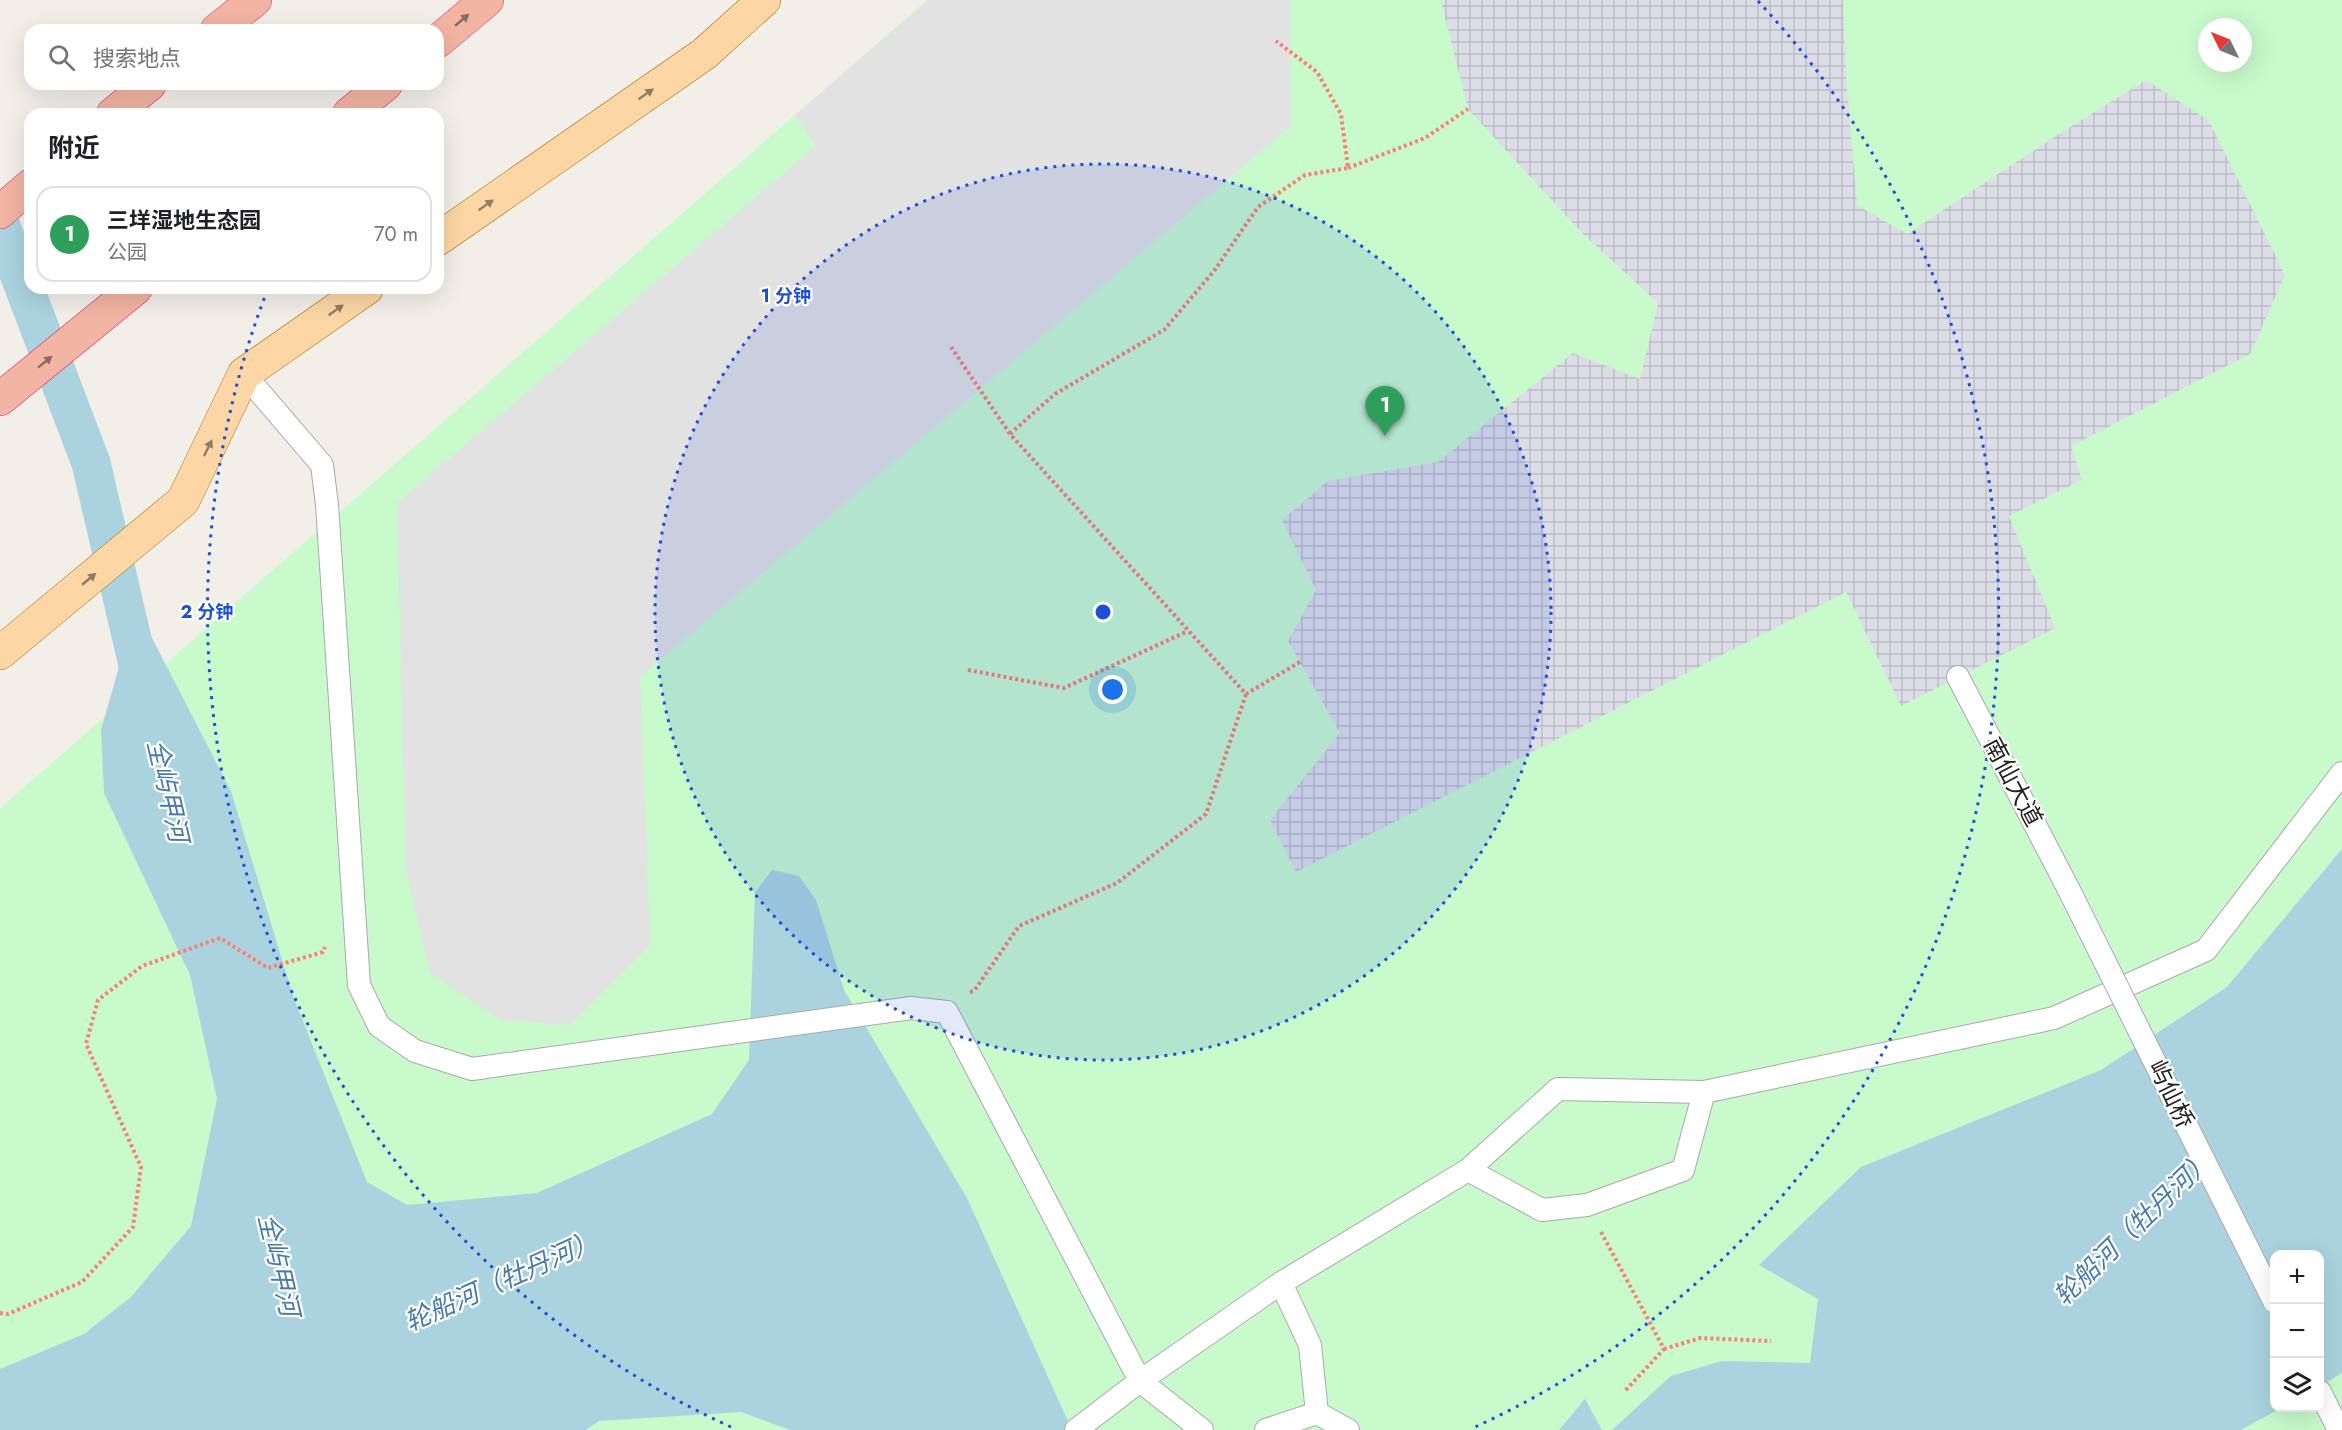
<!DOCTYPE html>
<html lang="zh">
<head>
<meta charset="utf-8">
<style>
  body { margin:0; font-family:Jost,"Noto Sans SC",sans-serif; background:#f6f6f6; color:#202124 }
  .controls { position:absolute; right:18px; bottom:18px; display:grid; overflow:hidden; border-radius:12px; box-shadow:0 6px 24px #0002 }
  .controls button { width:54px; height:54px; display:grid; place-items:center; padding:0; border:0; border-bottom:2px solid #e0e0e0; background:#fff; color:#202124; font:30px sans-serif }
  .compass { position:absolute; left:2198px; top:18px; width:54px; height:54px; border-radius:50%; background:#fff; box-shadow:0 6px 24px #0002; rotate:313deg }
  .you { position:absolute; left:1113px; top:690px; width:21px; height:21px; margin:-15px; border:4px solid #fff; border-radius:50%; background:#1a73e8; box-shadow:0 0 0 9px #1a73e833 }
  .badge { display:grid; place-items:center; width:39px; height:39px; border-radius:50%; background:#1a73e8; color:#fff; font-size:20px; font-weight:700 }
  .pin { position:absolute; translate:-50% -50px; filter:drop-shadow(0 2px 3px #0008) }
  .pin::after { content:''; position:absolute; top:32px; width:21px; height:18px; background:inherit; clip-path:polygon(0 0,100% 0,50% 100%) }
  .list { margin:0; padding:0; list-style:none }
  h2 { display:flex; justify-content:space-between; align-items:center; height:78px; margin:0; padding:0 24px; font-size:26px }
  h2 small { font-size:20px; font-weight:400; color:#757577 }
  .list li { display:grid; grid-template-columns:39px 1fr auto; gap:18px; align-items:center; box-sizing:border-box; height:96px; margin:0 12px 12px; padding:0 12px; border:2px solid #e0e0e0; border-radius:18px }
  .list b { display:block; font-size:22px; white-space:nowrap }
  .list p { margin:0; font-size:20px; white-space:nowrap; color:#757577 }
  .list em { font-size:20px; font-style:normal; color:#757577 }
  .icon { flex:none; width:33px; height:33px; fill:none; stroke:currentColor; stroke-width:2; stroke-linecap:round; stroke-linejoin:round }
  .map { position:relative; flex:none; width:2342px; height:1430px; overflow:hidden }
  .search { position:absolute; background:#fff; box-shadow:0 6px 24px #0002; left:24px; top:24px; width:420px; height:66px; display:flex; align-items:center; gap:15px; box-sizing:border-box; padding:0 21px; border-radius:18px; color:#757577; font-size:22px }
  .panel { position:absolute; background:#fff; box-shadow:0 6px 24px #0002; left:24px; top:108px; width:420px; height:186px; border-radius:18px }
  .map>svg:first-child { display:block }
  .park { fill:#c8facc; fill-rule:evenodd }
  .parking { fill:#e2e2e2 }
  .plaza { fill:url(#plaza-grid) }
  .water { fill:#aad3df }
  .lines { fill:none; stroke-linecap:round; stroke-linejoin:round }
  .canal { stroke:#aad3df; stroke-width:39 }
  .service-casing { stroke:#a9a9a9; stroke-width:24 }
  .primary-casing { stroke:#a06b00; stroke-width:34 }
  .trunk-casing { stroke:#dc2a67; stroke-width:34 }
  .path { stroke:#fa8072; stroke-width:4; stroke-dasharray:3 3; stroke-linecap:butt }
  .service { stroke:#fff; stroke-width:22 }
  .primary { stroke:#fcd6a4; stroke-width:33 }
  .trunk { stroke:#f2b4a3; stroke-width:33 }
  .service-bridge-casing { stroke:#a9a9a9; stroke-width:24; stroke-linecap:butt }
  .service-bridge { stroke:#fff; stroke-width:22 }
  .oneway { fill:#8a6b62 }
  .oneway2 { fill:#8f7c63 }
  .ring { fill:none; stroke:#1d4ed8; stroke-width:3; stroke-dasharray:3 6 }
  .labels { text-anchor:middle; stroke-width:4.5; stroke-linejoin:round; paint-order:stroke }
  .street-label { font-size:24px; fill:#222; stroke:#fff }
  .water-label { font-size:26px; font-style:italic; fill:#4a7aab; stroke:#fff }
  .centre { fill:#1d4ed8; stroke:#fff; stroke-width:3 }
  .ring-label { font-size:18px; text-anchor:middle; font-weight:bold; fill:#1d4ed8; stroke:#fff; stroke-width:4.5; stroke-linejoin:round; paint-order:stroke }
</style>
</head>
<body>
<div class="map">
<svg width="2342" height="1430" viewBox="0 0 2342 1430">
  <defs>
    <pattern id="plaza-grid" width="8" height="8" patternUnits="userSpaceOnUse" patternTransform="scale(1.5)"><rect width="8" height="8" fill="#dddde8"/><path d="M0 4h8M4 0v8" fill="none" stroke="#bdbdc7"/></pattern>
  </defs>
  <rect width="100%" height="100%" fill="#f2efe9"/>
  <!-- park -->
  <path class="park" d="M927,0H2342V1430H0V808ZM2207,27H2243V63H2207ZM2274,1254H2320V1408H2274Z"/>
  <!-- parking -->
  <path class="parking" d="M929,0H1290L1291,126L640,677L650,945L571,1025L501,1020L430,972L406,869L397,503L816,146L795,115Z"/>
  <!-- plaza -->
  <path class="plaza" d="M1444,0H1843L1846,76L1857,205L1907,234L2062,132L2146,80L2209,121L2285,275L2250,354L2071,446L2082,480L2009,516L2055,628L1901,706L1846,592L1296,872L1270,820L1340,733L1288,641L1316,590L1282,520L1328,481L1438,462L1573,353L1640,379L1658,303L1581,232L1468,109L1442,5Z"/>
  <!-- water -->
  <path class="water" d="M136,607L231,791L293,996L367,1182L407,1205L537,1193L712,1114L749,1060L755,893L772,870L799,876L816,900L844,990L967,1198L1072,1430H790L741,1412L599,1421L586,1430H0V1369L84,1334L131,1297L191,1226L217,1099L190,975L104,793L101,730Z
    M2342,849V1373L2320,1386V1254H2274V1408H2281L2241,1430H1612L1671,1376L1722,1361L1810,1363L1818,1299L1759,1265L1861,1167L2101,1070L2227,987Z
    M1585,1399L1602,1430H1559Z"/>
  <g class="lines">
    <!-- canal -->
    <path class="canal" d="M0,224L91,463L142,682"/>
    <defs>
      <path id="service" d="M244,374L322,465L327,505L359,985L379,1026L415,1051L472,1069L911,1008L947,1012L1140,1381L1202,1430
        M1958,677L2068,888
        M1468,1170L1542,1210L1587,1205L1683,1170L1704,1092
        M1281,1283L1310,1345L1317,1413
        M2320,1392L2339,1430
        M1076,1430L1140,1381L1281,1283L1468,1170L1558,1089L1704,1092L2054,1018L2206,950L2342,773
        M1266,1430L1317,1413L1348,1430"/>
      <path id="primary" d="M438,239L704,54L764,0
        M0,653L183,501L244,374L367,288"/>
      <path id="trunk" d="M217,30L255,0
        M438,41L487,0
        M113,114L150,84
        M349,114L386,84
        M0,212L30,186
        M0,399L136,288"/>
    </defs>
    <!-- service casing -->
    <use href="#service" class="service-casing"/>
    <!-- primary casing -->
    <use href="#primary" class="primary-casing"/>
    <!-- trunk casing -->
    <use href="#trunk" class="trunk-casing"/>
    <!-- path -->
    <path class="path" d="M1348,168L1425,138L1468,109
      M951,347L1010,434L1246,694L1300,662
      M1010,434L1055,394L1164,330L1214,271L1258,207L1305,175L1348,168L1341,114L1317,72L1276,41
      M968,670L1064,688L1188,631
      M970,992L974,991L1019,926L1117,883L1206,814L1246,694
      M1601,1232L1664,1349L1624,1392
      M0,1313L8,1314L82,1282L133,1227L141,1167L86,1044L98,1000L142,966L220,938L268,968L323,952L325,947
      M1664,1349L1700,1338L1771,1341"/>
    <!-- service -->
    <use href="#service" class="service"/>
    <!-- primary -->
    <use href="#primary" class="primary"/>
    <!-- trunk -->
    <use href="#trunk" class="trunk"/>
    <defs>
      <path id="service-bridge" d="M2068,888L2274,1301"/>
    </defs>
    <!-- service-bridge casing -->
    <use href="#service-bridge" class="service-bridge-casing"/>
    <!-- service-bridge -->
    <use href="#service-bridge" class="service-bridge"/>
  </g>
  <!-- one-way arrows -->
  <defs><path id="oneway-solid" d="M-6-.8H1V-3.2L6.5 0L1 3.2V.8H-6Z" transform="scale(1.5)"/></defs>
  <g class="oneway">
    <use href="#oneway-solid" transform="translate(462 20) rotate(-40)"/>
    <use href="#oneway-solid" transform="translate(45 362) rotate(-39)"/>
  </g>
  <g class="oneway2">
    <use href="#oneway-solid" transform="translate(646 94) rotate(-35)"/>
    <use href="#oneway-solid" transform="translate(486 205) rotate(-35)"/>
    <use href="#oneway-solid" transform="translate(336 310) rotate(-35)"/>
    <use href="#oneway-solid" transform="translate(208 448) rotate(-64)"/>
    <use href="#oneway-solid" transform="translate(89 579) rotate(-40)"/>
  </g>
  <!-- distance rings -->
  <circle cx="1103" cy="612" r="448" fill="#1d4ed8" fill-opacity=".12"/>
  <g class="ring">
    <circle cx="1103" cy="612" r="448"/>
    <path d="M731 1427A896 896 0 0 1 267 291M1758 1A896 896 0 0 1 1475 1427"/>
  </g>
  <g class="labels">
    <!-- street labels -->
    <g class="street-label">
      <text transform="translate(2013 782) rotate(62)" y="8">南仙大道</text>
      <text transform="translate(2171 1094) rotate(64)" y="8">屿仙桥</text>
    </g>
    <!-- water labels -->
    <g class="water-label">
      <text transform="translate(168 791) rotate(77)" y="9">全屿甲河</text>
      <text transform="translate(2133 1228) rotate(-44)" y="9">轮船河（牡丹河）</text>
      <text transform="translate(279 1265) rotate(77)" y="9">全屿甲河</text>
      <text transform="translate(501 1281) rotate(-24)" y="9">轮船河（牡丹河）</text>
    </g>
  </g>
  <circle cx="1103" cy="612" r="9" class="centre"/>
  <g class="ring-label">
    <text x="786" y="302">1 分钟</text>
    <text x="207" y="618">2 分钟</text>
  </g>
</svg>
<div class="controls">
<button>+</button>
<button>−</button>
<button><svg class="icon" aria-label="layers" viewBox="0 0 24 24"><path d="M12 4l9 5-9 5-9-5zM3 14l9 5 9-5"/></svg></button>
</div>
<svg class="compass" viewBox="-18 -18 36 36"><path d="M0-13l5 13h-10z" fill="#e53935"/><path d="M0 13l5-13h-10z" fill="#757577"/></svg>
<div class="you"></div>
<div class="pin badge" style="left:1385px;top:436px;background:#2e9e5b">1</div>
<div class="search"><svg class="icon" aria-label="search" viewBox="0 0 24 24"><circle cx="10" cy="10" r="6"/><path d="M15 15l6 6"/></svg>搜索地点</div>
<section class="panel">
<h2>附近<small></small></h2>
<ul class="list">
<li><span class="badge" style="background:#2e9e5b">1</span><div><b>三垟湿地生态园</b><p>公园</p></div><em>70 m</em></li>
</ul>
</section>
</div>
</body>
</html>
